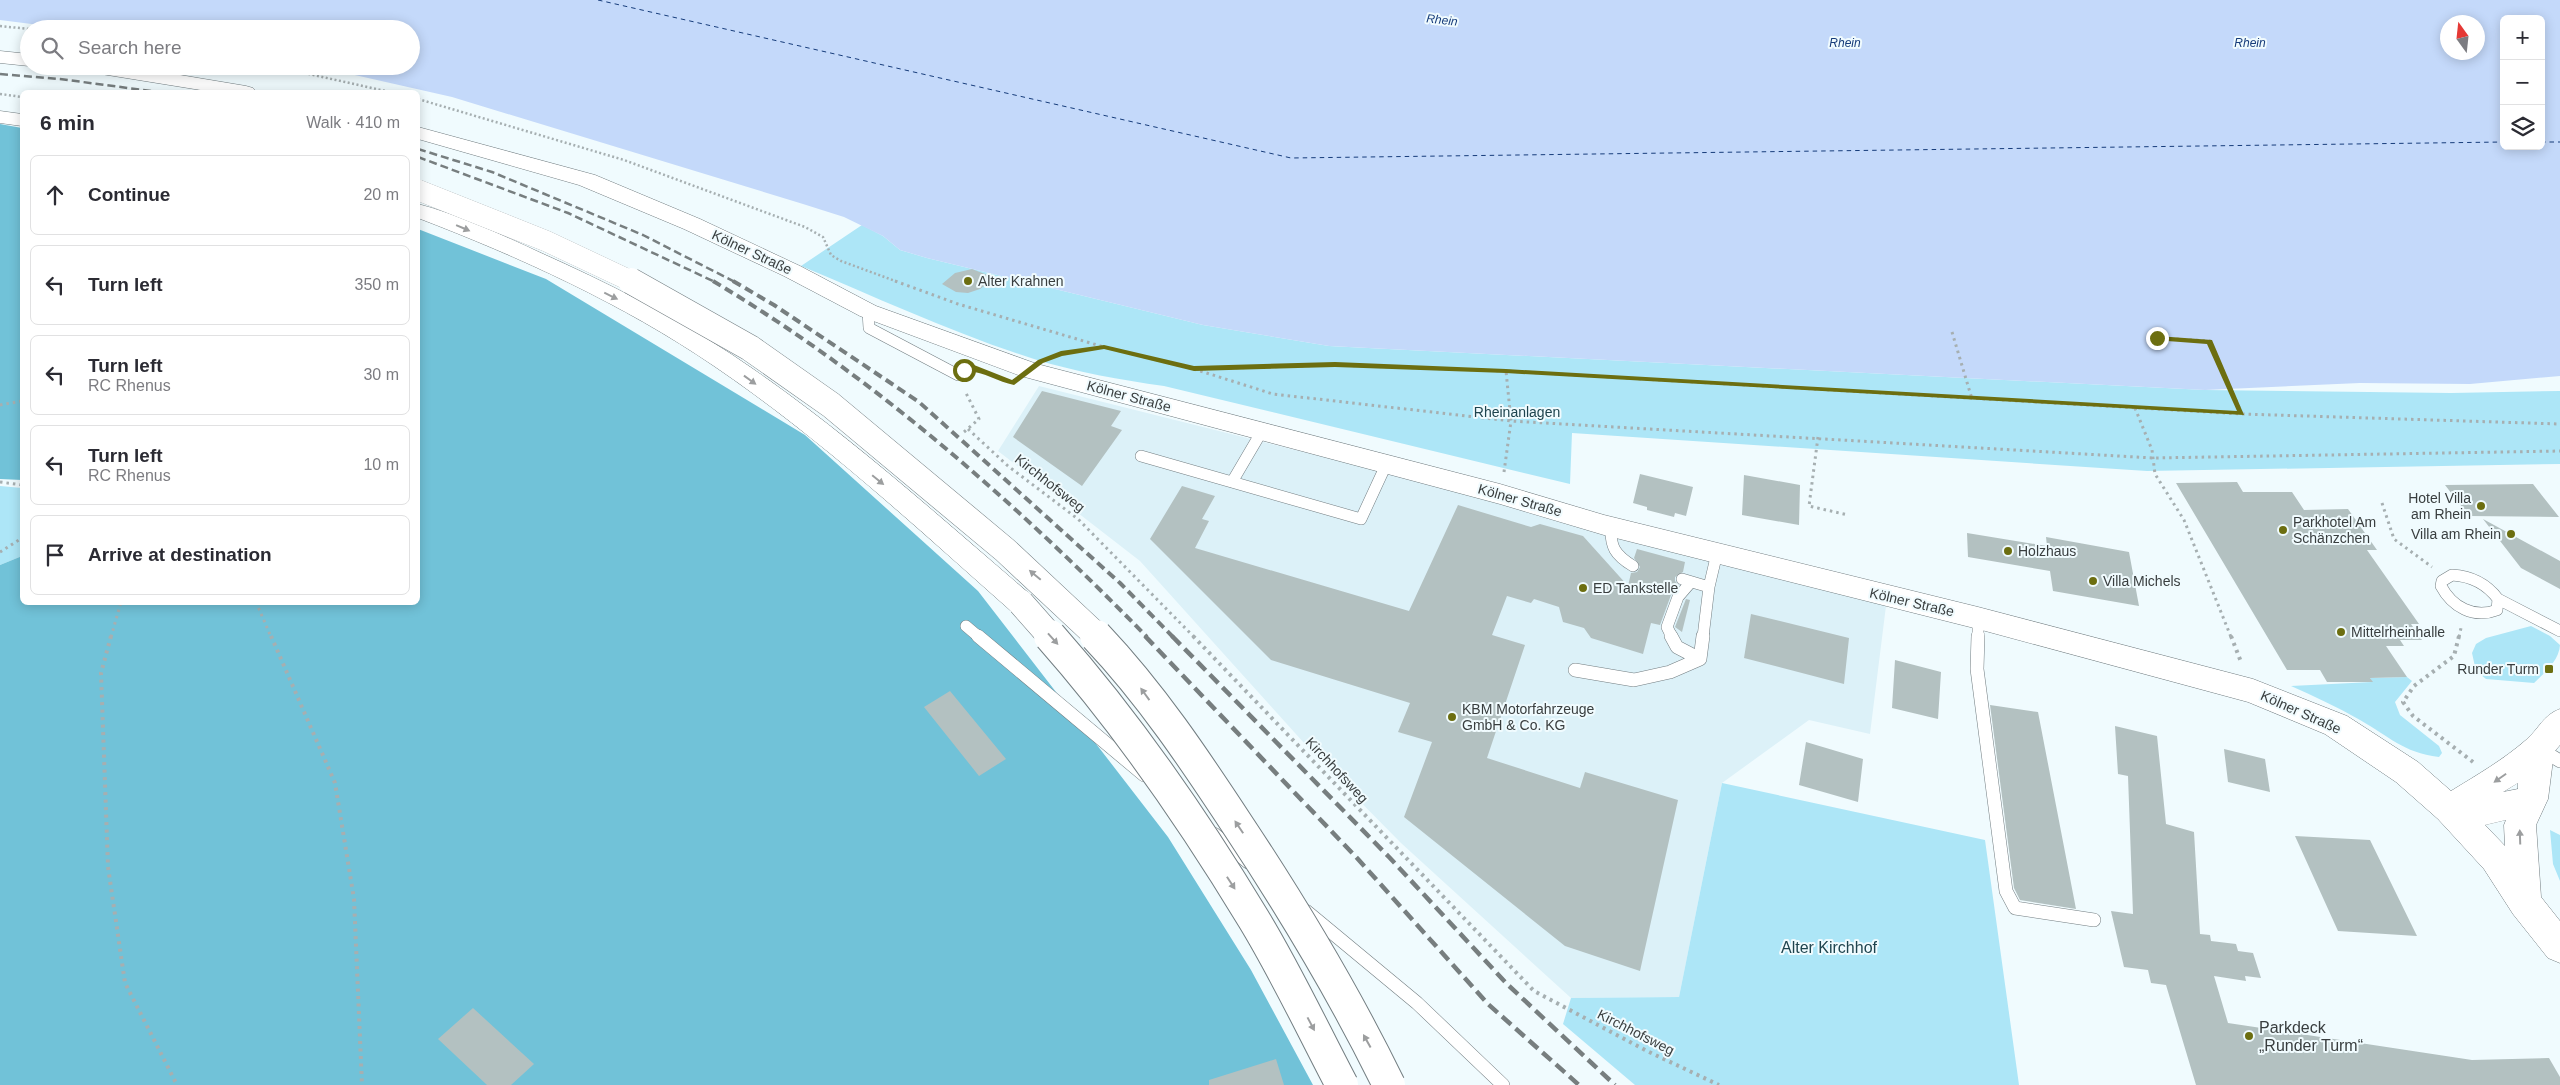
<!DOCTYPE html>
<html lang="en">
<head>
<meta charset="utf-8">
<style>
  body { margin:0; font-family:Arial,sans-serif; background:#f7f7f7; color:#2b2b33 }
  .controls { position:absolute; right:15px; top:15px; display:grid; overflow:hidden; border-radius:8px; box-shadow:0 2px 12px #0003 }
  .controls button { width:45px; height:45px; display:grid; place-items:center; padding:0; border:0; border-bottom:1px solid #e1e1e2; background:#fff; color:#2b2b33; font:25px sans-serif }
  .compass { position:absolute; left:2440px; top:15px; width:45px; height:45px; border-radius:50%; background:#fff; box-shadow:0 2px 12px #0003; rotate:345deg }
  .stop { position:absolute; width:15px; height:15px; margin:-11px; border:4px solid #6c6e10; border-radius:50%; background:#fff }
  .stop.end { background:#6c6e10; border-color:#fff; box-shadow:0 1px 5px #0008 }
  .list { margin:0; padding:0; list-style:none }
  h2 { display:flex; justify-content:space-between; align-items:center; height:65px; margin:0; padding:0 20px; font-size:21px }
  h2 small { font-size:16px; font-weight:400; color:#7c7c81 }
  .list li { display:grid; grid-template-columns:32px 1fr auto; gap:15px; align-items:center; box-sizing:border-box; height:80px; margin:0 10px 10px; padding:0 10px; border:1px solid #e1e1e2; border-radius:8px }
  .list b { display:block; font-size:19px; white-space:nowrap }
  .list p { margin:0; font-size:16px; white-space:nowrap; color:#7c7c81 }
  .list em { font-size:16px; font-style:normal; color:#7c7c81 }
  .icon { flex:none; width:28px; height:28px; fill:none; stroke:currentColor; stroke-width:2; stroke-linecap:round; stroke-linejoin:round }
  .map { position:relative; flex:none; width:2560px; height:1085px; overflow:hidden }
  .search { position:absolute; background:#fff; box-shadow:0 2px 12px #0003; left:20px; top:20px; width:400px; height:55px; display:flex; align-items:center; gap:12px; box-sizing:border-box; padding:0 18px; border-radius:28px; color:#7c7c81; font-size:19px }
  .panel { position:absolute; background:#fff; box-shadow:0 2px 12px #0003; left:20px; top:90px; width:400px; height:515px; border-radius:8px }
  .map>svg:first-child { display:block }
  .built { fill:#dcf1f8 }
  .green { fill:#ade6f7 }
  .forest { fill:#71c2d8 }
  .water { fill:#c4d9fa; fill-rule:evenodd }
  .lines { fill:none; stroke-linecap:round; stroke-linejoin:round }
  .ferry { stroke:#163c7a; stroke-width:1; stroke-dasharray:4.5 4; stroke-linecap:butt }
  .building { fill:#b3c1c1 }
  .lane-far1-casing { stroke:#727d81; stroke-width:12 }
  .lane-casing { stroke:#727d81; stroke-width:14 }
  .secondary-casing { stroke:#727d81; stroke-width:1 }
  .highway-casing { stroke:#727d81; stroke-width:1 }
  .path-far2 { stroke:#a6afb1; stroke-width:2.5; stroke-dasharray:2 2.5; stroke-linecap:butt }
  .path-far1 { stroke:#a6afb1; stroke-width:3; stroke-dasharray:2.5 4; stroke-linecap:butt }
  .path { stroke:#a6afb1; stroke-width:4; stroke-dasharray:3 4.5; stroke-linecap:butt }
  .lane-far1 { stroke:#fff; stroke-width:11 }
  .lane { stroke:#fff; stroke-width:13 }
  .secondary { fill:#fff; fill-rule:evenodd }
  .highway { fill:#fff; fill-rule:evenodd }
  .rail-far2 { stroke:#777e7f; stroke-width:2.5; stroke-dasharray:8 4; stroke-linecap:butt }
  .rail-far1 { stroke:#777e7f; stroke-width:4; stroke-dasharray:9 5; stroke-linecap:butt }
  .rail { stroke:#777e7f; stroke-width:4.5; stroke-dasharray:12 6; stroke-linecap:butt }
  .highway-bridge-far2-casing { stroke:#727d81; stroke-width:21; stroke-linecap:butt }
  .highway-bridge-far1-casing { stroke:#727d81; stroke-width:27; stroke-linecap:butt }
  .highway-bridge-casing { stroke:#727d81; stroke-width:34; stroke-linecap:butt }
  .highway-bridge-far2 { stroke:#fff; stroke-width:21 }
  .highway-bridge-far1 { stroke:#fff; stroke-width:26 }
  .highway-bridge { stroke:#fff; stroke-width:32 }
  .oneway { fill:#9c9e9f }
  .route { fill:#6c6e10 }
  .poi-dot { fill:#6c6e10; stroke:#f0fbfe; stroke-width:2 }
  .labels { text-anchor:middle; stroke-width:4; stroke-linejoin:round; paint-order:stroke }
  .far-water-label { font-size:12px; font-style:italic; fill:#163c7a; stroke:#f0fbfe }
  .street-label { font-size:14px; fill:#393e3f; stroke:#f0fbfe }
  .poi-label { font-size:14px; fill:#393e3f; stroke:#f0fbfe; text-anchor:start }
  .park-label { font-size:14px; fill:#1e444e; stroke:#f0fbfe }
  .near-park-label { font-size:16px; fill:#1e444e; stroke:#f0fbfe }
  .near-poi-label { font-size:16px; fill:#393e3f; stroke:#f0fbfe; text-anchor:start }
</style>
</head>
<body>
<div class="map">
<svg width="2560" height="1085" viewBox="0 0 2560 1085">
  <rect width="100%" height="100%" fill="#f0fbfe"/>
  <!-- built -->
  <path class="built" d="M1039,386L1315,455L1570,506L1888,590L1870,734L1809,720L1722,783L1679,997L1571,998L1401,843L1322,763L1140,561L998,451Z"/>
  <!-- green -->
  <path class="green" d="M862,225L883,236L900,250L927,258L1203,325L1329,346L2205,390L2451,393L2560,391V464L2147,471L1572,433L1570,484L1164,386C1121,380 1076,372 1034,359C955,334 878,298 801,266Z
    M0,486L22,488V556L0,565Z
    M2531,626L2550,636L2560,645C2559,661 2545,672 2534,683L2486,679L2476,671L2472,653L2476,644L2486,638Z
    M2407,677L2412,681L2395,702L2400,715L2439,746L2442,753L2439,757C2402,752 2390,737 2360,720C2337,707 2314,696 2291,686L2372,682L2370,678Z
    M1722,783L1985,840L2019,1085H1635L1563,1024L1571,998L1679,997Z
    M2550,830L2560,835V881L2553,864Z"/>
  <!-- forest -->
  <path class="forest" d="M0,124L22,128V480L0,479Z
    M418,229L546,279L805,435L978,591L1168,837L1251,970L1313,1085H0V565L22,556V602H418Z"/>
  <!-- water -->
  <path class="water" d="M0,0H2560V376L2470,384L2360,383L2205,390L1329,346L1203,325L927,258L900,250L883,236L844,217L803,204L452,97L315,66H411V29H71L0,20ZM2504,19H2541V146H2504ZM2448,22H2478V52H2448Z"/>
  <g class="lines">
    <!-- ferry -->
    <path class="ferry" d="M598,0L1291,158L2504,142
      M2541,142H2560"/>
  </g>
  <!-- building -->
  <path class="building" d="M972,269L995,278L980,289L968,293L956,292L942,284L955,273Z
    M1042,391L1121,411L1111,426L1122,430L1082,486L1013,437Z
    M1640,474L1693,487L1686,516L1675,513L1674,517L1647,510V507L1633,503Z
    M1744,475L1800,485L1799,525L1742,515Z
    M2237,482L2243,492H2292L2304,510L2348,509L2377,550H2367L2419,624H2411L2422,640H2400L2404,646H2386L2407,677L2370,678L2373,682H2327L2320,670H2287L2176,483Z
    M2533,484L2559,517L2469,516L2445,485Z
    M1182,486L1215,496L1202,519L1209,521L1195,548L1409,611L1458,505L1531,527L1540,524L1583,536L1628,586L1631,573L1637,572L1640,567L1634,558L1637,549L1685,562L1683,572L1675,577V581L1679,585L1671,595L1660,625L1651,623L1643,654L1591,638L1584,628L1563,622L1559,607L1534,599L1531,603L1507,596L1492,635L1525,645L1487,758L1580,788L1585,772L1678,800L1640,971L1565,946L1404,817L1432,742L1398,732L1410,703L1271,660L1150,539Z
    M2483,519L2560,561V589L2521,568Z
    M1967,533L2047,546L2046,537L2129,552L2139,606L2053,591L2050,571L1968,557Z
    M1686,599L1690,600L1682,632L1675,627Z
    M1751,614L1849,638L1844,684L1744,658Z
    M1895,660L1941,672L1938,719L1892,708Z
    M950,691L1006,759L979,776L924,707Z
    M1990,705L2038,712L2076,909L2020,900L2014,888Z
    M2115,726L2157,736L2166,824L2194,832L2200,934L2210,935L2211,941L2236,944L2238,951L2253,953L2261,978L2245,976L2246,981L2214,976L2228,1023L2472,1060L2549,1058L2560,1077V1085H2196L2166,985L2151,983L2148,970L2124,967L2111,911L2133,914L2128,776L2118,774Z
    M1806,742L1863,759L1858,802L1799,785Z
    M2224,749L2265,759L2270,792L2228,782Z
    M2295,836L2370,840L2417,936L2338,931Z
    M473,1008L534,1064L511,1085H487L438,1039Z
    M1276,1059L1284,1085H1209V1080Z"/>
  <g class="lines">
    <defs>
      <path id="lane-far1" d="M868,311L869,328L958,375
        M1141,456L1361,519L1386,465
        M1232,482L1262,431
        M1611,526C1610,547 1615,555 1633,566
        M2452,575C2471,576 2486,583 2498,599L2497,610C2474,619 2452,607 2441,586L2442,581Z
        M1682,579L1709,587L1717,553
        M2498,599L2560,631
        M966,626L979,637
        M1672,637L1667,627L1678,597L1691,582
        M1703,637L1709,587
        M1978,637V618"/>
      <path id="lane" d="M978,636L1144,775
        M1671,636L1677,647L1700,659
        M1978,636L1977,669L2006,891L2015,908L2094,920
        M1575,670L1634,680L1670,672L1700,659L1703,636
        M2540,749L2560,761
        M1214,834L1248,862
        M1306,911L1417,1003L1503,1085"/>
      <path id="secondary" d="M0,51L29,54V66L0,63Z
        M79,66H126L246,86L253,88L256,92H213L89,72L82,70Z
        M418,127L595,175L700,219L800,266L876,306L1037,364L1500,484L1604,515L1978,607L2253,679L2347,716L2418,762L2451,791C2477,775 2503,760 2526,740C2539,729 2543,715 2560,709V745L2554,752L2548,799L2536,825L2541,897L2560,921V963L2548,958L2513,914L2484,869L2438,819L2396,782L2325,734L2248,702L1978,629L1604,535L1500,504L1021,376L860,316L784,276L684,229L579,185L418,139ZM2518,783V789L2503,792ZM2506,820L2504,825L2505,846L2485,825Z"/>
      <path id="highway" d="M0,111L22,114V126L0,123Z
        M418,204C460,215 502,235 541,253C606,282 671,315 731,354C838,425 934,512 1031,595L1035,603L1031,611L1021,614L1011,611C915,526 820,438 714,366C623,304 520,257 418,218Z"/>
    </defs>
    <!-- lane-far1 casing -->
    <use href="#lane-far1" class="lane-far1-casing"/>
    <!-- lane casing -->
    <use href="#lane" class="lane-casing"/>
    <!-- secondary casing -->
    <use href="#secondary" class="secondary-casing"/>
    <!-- highway casing -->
    <use href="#highway" class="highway-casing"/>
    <!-- path-far2 -->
    <path class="path-far2" d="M0,26L29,29
      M273,66L390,92
      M0,94L22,97
      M418,99L624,160L805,227L823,237L831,255L841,261L898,282"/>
    <!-- path-far1 -->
    <path class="path-far1" d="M895,281L958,304L1104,347L1194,369L1273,394L1511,421L2153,458L2560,451
      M1952,332L1972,399
      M2157,338L2210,341L2242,414
      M1058,355L1101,347
      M1197,369L1335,365L1506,371L2242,414L2560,424
      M0,405L22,401
      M2135,408L2152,450L2155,474L2184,520L2231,637
      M968,429L1008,466L1078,519L1194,637
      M964,432L979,419L965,391
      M1818,437L1809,506L1848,515
      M1504,472L1511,421L1506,371
      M0,482L22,485
      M2382,503L2394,539L2432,567
      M0,552L22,538
      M256,602L271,637
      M111,637L121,602
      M2459,637L2461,628"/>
    <!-- path -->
    <path class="path" d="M111,636L101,673L108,867L125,983L177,1085
      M271,636L335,783L354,899L362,1085
      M1193,636L1534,991L1647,1051L1719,1085
      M2231,636L2241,662
      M2459,636L2454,656L2414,686L2403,702L2413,716L2473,762"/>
    <!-- lane-far1 -->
    <use href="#lane-far1" class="lane-far1"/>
    <!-- lane -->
    <use href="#lane" class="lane"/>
    <!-- secondary -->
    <use href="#secondary" class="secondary"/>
    <!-- highway -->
    <use href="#highway" class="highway"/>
    <!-- rail-far2 -->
    <path class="rail-far2" d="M0,74L60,79L158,92
      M418,149L492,172L643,235L735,282
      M418,157L568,213L715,282"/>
    <!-- rail-far1 -->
    <path class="rail-far1" d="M713,281C874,377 1016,503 1147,637
      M733,281L774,305L919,402L1120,583L1173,637"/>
    <!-- rail -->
    <path class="rail" d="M1145,636L1357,858L1488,1004L1579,1085
      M1172,636L1389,857L1507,984L1615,1085"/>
    <defs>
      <path id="highway-bridge-far2" d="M418,190L546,241L633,282"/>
      <path id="highway-bridge-far1" d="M631,281L750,348L831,405L1005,550L1098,637
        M1021,603L1051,637"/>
      <path id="highway-bridge" d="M1050,636C1127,723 1193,819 1253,918C1286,972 1313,1030 1342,1085
        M1096,636C1151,694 1195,760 1239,827C1294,910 1345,995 1389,1085"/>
    </defs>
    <!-- highway-bridge-far2 casing -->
    <use href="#highway-bridge-far2" class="highway-bridge-far2-casing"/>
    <!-- highway-bridge-far1 casing -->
    <use href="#highway-bridge-far1" class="highway-bridge-far1-casing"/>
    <!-- highway-bridge casing -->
    <use href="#highway-bridge" class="highway-bridge-casing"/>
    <!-- highway-bridge-far2 -->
    <use href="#highway-bridge-far2" class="highway-bridge-far2"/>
    <!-- highway-bridge-far1 -->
    <use href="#highway-bridge-far1" class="highway-bridge-far1"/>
    <!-- highway-bridge -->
    <use href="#highway-bridge" class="highway-bridge"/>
  </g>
  <!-- one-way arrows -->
  <defs><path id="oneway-solid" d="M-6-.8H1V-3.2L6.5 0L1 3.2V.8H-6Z" transform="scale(1.25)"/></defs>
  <g class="oneway">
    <use href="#oneway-solid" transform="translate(463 228) rotate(23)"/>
    <use href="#oneway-solid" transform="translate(611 296) rotate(26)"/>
    <use href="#oneway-solid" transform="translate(750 380) rotate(36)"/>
    <use href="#oneway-solid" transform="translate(878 480) rotate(39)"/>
    <use href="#oneway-solid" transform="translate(1035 575) rotate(-140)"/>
    <use href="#oneway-solid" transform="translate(1053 639) rotate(48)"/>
    <use href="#oneway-solid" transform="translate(1145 694) rotate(-126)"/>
    <use href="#oneway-solid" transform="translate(2500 778) rotate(145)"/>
    <use href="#oneway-solid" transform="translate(1239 827) rotate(-124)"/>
    <use href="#oneway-solid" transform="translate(2520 837) rotate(-92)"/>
    <use href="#oneway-solid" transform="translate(1231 883) rotate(57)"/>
    <use href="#oneway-solid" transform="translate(1311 1024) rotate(62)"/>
    <use href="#oneway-solid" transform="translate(1367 1041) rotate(-119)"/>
  </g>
  <!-- route -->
  <path class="route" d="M2157,336L2212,340L2244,415L1506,373L1335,367L1194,371L1104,349L1062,356L1043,363L1014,385C997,382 980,369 964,372L960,370L974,365L1012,380L1038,360L1061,351L1104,345L1194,366L1335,362L1506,369L2237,411L2207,344L2154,340Z"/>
  <!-- markers -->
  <g class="poi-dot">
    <circle cx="968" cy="281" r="5"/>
    <circle cx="2481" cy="506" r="5"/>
    <circle cx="2283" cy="530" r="5"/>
    <circle cx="2511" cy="534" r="5"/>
    <circle cx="2008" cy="551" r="5"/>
    <circle cx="2093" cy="581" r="5"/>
    <circle cx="1583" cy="588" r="5"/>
    <circle cx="2341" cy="632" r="5"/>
    <rect x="2544" y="664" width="10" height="10" rx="2.5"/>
    <circle cx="1452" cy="717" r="5"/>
    <circle cx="2249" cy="1036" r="5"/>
  </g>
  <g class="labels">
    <!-- far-water labels -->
    <g class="far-water-label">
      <text transform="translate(1442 20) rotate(6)" y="4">Rhein</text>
      <text x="1845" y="47">Rhein</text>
      <text x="2250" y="47">Rhein</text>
    </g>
    <!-- street labels -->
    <g class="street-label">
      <text transform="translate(752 252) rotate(25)" y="5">Kölner Straße</text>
      <text transform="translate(1129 396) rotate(15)" y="5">Kölner Straße</text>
      <text transform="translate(1050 483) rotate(38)" y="5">Kirchhofsweg</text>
      <text transform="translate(1520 500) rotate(16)" y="5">Kölner Straße</text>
      <text transform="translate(1912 602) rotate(13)" y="5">Kölner Straße</text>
      <text transform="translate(2301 712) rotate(24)" y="5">Kölner Straße</text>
      <text transform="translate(1337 770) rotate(47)" y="5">Kirchhofsweg</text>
      <text transform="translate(1636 1032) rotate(27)" y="5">Kirchhofsweg</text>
    </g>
    <!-- poi labels -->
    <g class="poi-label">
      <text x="978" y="286">Alter Krahnen</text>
      <text x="2471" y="503" text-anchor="end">Hotel Villa<tspan x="2471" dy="16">am Rhein</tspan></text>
      <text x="2293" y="527">Parkhotel Am<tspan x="2293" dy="16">Schänzchen</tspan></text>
      <text x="2501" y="539" text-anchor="end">Villa am Rhein</text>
      <text x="2018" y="556">Holzhaus</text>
      <text x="2103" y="586">Villa Michels</text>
      <text x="1593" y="593">ED Tankstelle</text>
      <text x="2351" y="637">Mittelrheinhalle</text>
      <text x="2539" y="674" text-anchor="end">Runder Turm</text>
      <text x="1462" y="714">KBM Motorfahrzeuge<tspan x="1462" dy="16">GmbH &amp; Co. KG</tspan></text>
    </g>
    <!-- park labels -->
    <g class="park-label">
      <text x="1517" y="417">Rheinanlagen</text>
    </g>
    <!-- near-park labels -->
    <g class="near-park-label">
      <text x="1829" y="953">Alter Kirchhof</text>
    </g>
    <!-- near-poi labels -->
    <g class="near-poi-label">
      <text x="2259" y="1033">Parkdeck<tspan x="2259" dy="18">„Runder Turm“</tspan></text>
    </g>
  </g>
</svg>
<div class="controls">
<button>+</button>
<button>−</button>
<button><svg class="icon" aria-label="layers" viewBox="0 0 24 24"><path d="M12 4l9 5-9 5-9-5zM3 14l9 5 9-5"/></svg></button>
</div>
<svg class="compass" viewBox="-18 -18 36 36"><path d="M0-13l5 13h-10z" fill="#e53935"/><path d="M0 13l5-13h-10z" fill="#7c7c81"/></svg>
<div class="stop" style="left:964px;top:370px"></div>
<div class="stop end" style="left:2157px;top:338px"></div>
<div class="search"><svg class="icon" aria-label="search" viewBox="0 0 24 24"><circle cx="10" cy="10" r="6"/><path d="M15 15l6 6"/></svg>Search here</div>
<section class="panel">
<h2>6 min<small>Walk · 410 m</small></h2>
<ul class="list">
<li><svg class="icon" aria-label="ahead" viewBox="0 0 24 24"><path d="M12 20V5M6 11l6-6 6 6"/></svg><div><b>Continue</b></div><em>20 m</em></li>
<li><svg class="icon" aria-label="left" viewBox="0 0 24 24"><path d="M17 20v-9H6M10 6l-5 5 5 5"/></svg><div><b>Turn left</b></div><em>350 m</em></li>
<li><svg class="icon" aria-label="left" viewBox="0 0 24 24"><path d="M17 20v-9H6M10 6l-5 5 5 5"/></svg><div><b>Turn left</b><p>RC Rhenus</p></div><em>30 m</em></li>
<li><svg class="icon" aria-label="left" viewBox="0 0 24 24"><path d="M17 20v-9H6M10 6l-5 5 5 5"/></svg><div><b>Turn left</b><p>RC Rhenus</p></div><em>10 m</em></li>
<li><svg class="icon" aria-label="arrive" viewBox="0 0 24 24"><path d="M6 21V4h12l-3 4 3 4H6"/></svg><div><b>Arrive at destination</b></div></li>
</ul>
</section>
</div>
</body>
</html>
